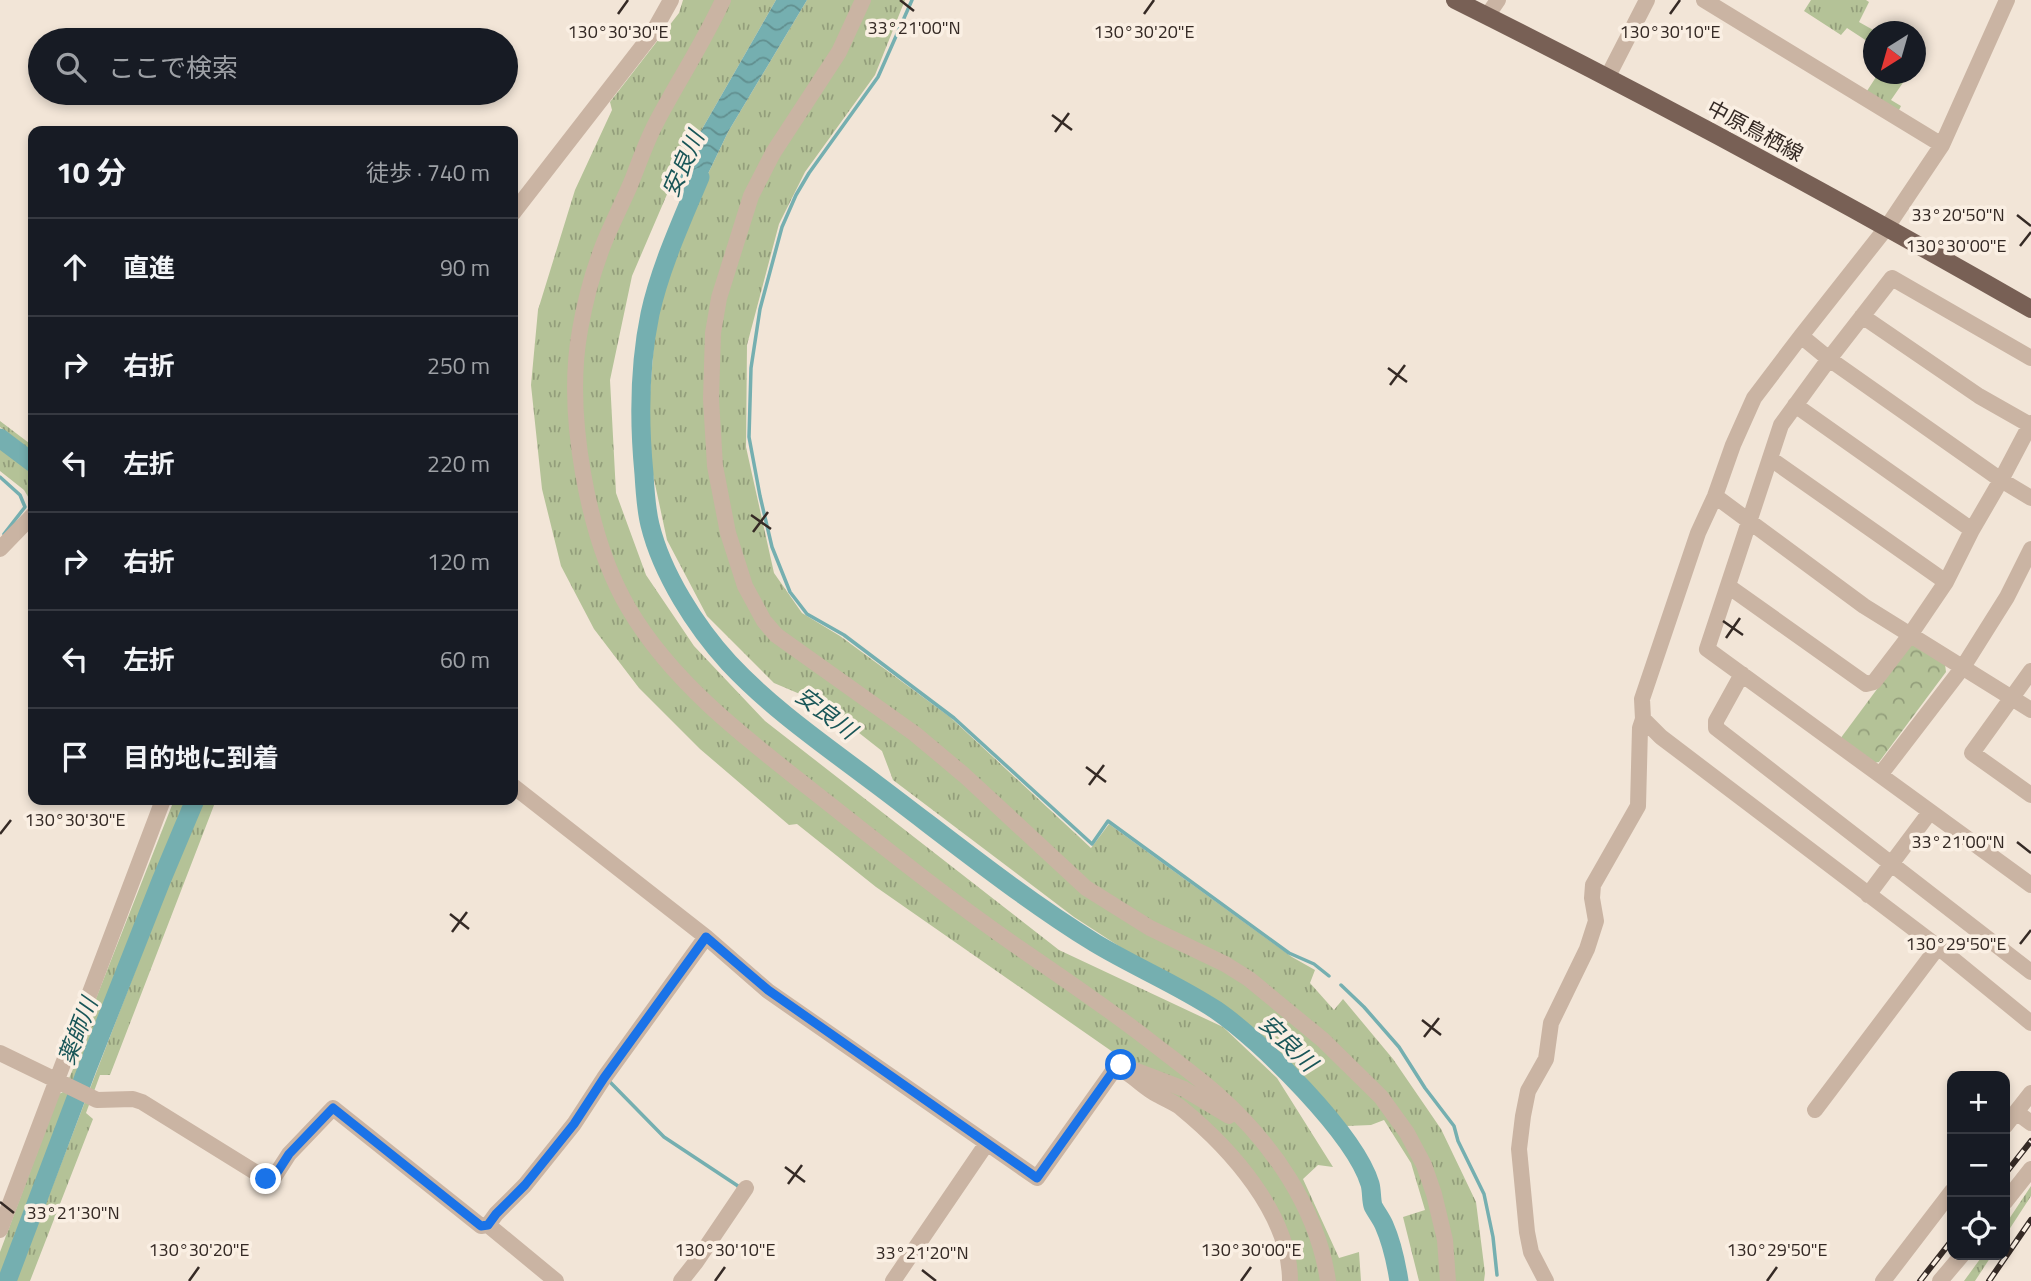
<!DOCTYPE html>
<html lang="ja">
<head>
<meta charset="utf-8">
<style>
  body { margin:0; font-family:"Titillium Web","Noto Sans JP",sans-serif; background:#20242c; color:#f1f3f6 }
  .controls { position:absolute; right:21px; bottom:21px; display:grid; overflow:hidden; border-radius:14px; box-shadow:0 4px 10px #0003 }
  .controls button { width:63px; height:63px; display:grid; place-items:center; padding:0; border:0; border-bottom:2px solid #363941; background:#171b24; color:#f1f3f6; font:35px sans-serif }
  .compass { position:absolute; left:1863px; top:21px; width:63px; height:63px; border-radius:50%; background:#171b24; box-shadow:0 4px 10px #0003; rotate:217deg }
  .stop { position:absolute; width:21px; height:21px; margin:-16px; border:5px solid #1a73e8; border-radius:50%; background:#fff }
  .stop.end { background:#1a73e8; border-color:#fff; box-shadow:0 2px 7px #0008 }
  .list { margin:0; padding:0; list-style:none }
  h2 { display:flex; justify-content:space-between; align-items:center; height:91px; margin:0; padding:0 28px; font-size:30px }
  h2 small { font-size:23px; font-weight:400; color:#9ea1a6 }
  .list li { display:grid; grid-template-columns:46px 1fr auto; gap:21px; align-items:center; box-sizing:border-box; height:98px; padding:0 28px; border-top:2px solid #363941 }
  .list b { display:block; font-size:26px; white-space:nowrap }
  .list em { font-size:23px; font-style:normal; color:#9ea1a6 }
  .icon { flex:none; width:38px; height:38px; fill:none; stroke:currentColor; stroke-width:2; stroke-linecap:round; stroke-linejoin:round }
  .map { position:relative; flex:none; width:2031px; height:1281px; overflow:hidden }
  .search { position:absolute; background:#171b24; box-shadow:0 4px 10px #0003; left:28px; top:28px; width:490px; height:77px; display:flex; align-items:center; gap:18px; box-sizing:border-box; padding:0 24px; border-radius:38px; color:#9ea1a6; font-size:26px }
  .panel { position:absolute; background:#171b24; box-shadow:0 4px 10px #0003; left:28px; top:126px; width:490px; height:679px; border-radius:14px }
  .map>svg:first-child { display:block }
  .grass { fill:url(#grass-tufts) }
  .park { fill:url(#park-crowns) }
  .water { fill:url(#water-waves) }
  .lines { fill:none; stroke-linecap:round; stroke-linejoin:round }
  .stream { stroke:#75afb0; stroke-width:3.5 }
  .river { stroke:#75afb0; stroke-width:19 }
  .minor { stroke:#cab4a3; stroke-width:16 }
  .major { stroke:#786055; stroke-width:18 }
  .rail-casing { stroke:#352a25; stroke-width:6 }
  .rail { stroke:#faefe3; stroke-width:3.5; stroke-dasharray:10; stroke-linecap:butt }
  .route { stroke:#1a73e8; stroke-width:9 }
  .ticks { fill:none; stroke:#352a25; stroke-width:2.5 }
  .labels { text-anchor:middle; stroke-width:7; stroke-linejoin:round; paint-order:stroke }
  .street-label { font-size:21px; fill:#352a25; stroke:#faefe3 }
  .water-label { font-size:23px; font-style:italic; fill:#195658; stroke:#faefe3 }
  .ticks-label { font-size:18px; text-anchor:middle; fill:#352a25; stroke:#faefe3; stroke-width:7; stroke-linejoin:round; paint-order:stroke }
</style>
</head>
<body>
<div class="map">
<svg width="2031" height="1281" viewBox="0 0 2031 1281">
  <defs>
    <pattern id="grass-tufts" width="24" height="20" patternUnits="userSpaceOnUse" patternTransform="scale(1.75)"><rect width="24" height="20" fill="#b4c297"/><path d="M3 7l-1-3M5 7V3M7 7l1-3M15 17l-1-3M17 17v-4M19 17l1-3" fill="none" stroke="#939e7b"/></pattern>
    <pattern id="park-crowns" width="20" height="18" patternUnits="userSpaceOnUse" patternTransform="scale(1.75)"><rect width="20" height="18" fill="#b4c297"/><path d="M2 6a3 3 0 1 1 6 0M12 15a3 3 0 1 1 6 0" fill="none" stroke="#939e7b"/></pattern>
    <pattern id="water-waves" width="16" height="10" patternUnits="userSpaceOnUse" patternTransform="scale(1.75)"><rect width="16" height="10" fill="#75afb0"/><path d="M0 5q4-4 8 0t8 0" fill="none" stroke="#618f8f"/></pattern>
  </defs>
  <rect width="100%" height="100%" fill="#f2e5d7"/>
  <!-- grass -->
  <path class="grass" d="M683,0H776L674,178L632,276L610,380L616,493L646,575L694,646L765,721L1059,950L1223,1027L1277,1078L1333,1167L1318,1165L1303,1179L1339,1258L1359,1252L1361,1281H1296L1246,1166L1147,1085L1120,1057L876,887L797,824L789,825L700,749L639,688L594,629L561,566L542,489L531,385L538,310L575,190L612,110L610,102L679,13Z
    M807,0H905L875,75L805,172L779,224L747,345L746,447L774,573L802,613L840,636L950,717L1091,848L1109,824L1292,957L1315,970L1310,983L1334,1010L1343,999L1393,1059L1441,1129L1476,1202L1485,1273L1484,1281H1419L1403,1217L1425,1210L1411,1163L1384,1120L1371,1125L1347,1126L1265,1039L1212,997L1131,954L1074,917L893,780L882,751L821,703L774,683L707,616L667,540L646,442L657,306L693,205L728,132Z
    M1811,0H1866L1869,2L1859,22L1875,31L1873,45L1847,28L1841,35L1804,11Z
    M1878,74H1909L1891,100L1901,106L1897,114L1865,94Z
    M0,421L33,446V452L0,427Z
    M0,448L33,473V505L24,490L0,471Z
    M174,800H185L0,1278V1252L59,1094L63,1092L77,1060L75,1052Z
    M201,800H216L110,1075H100L86,1113L93,1119L30,1281H16Z
    M2031,1186V1196L2005,1236V1225Z
    M1983,1255H1992L1975,1281H1964Z"/>
  <!-- park -->
  <path class="park" d="M1915,645L1945,664L1946,672L1879,762L1873,763L1840,739L1909,646Z"/>
  <!-- water -->
  <path class="water" d="M776,0H807L728,132L693,205L674,178Z"/>
  <g class="lines">
    <!-- stream -->
    <path class="stream" d="M912,0L878,77L809,173L796,195L782,227L760,309L751,368L749,437L760,496L772,547L790,592L807,614L844,635L954,718L1092,844L1108,821L1289,953L1314,964L1329,976
      M0,477L20,495L25,507L4,534
      M1341,985L1364,1007L1399,1047L1425,1088L1454,1126L1458,1141L1484,1194L1493,1237L1497,1275
      M610,1082L664,1137L738,1186L739,1190"/>
    <!-- river -->
    <path class="river" d="M700,177C682,220 660,268 650,314C639,367 639,422 644,474C645,491 646,509 650,525C662,574 696,627 729,663C773,710 826,746 876,784C948,838 1019,896 1095,943C1135,967 1178,985 1216,1010C1260,1040 1355,1134 1370,1184C1372,1191 1371,1199 1373,1206C1376,1212 1381,1218 1384,1225C1392,1243 1396,1262 1399,1281
      M0,438L33,463
      M7,1281L87,1069L161,881L195,800"/>
    <!-- minor -->
    <path class="minor" d="M723,0C704,42 678,81 656,123C646,142 639,163 631,183C622,204 612,223 604,243C593,271 585,301 580,330C565,412 587,538 629,609C672,682 744,737 809,788C876,841 942,894 1012,943C1057,974 1102,1004 1146,1038C1169,1056 1194,1074 1217,1094C1272,1143 1317,1207 1328,1281
      M863,0L839,52L773,153L751,196L719,298L713,333L711,399L715,466L728,533L745,586L764,621L776,635L915,734L964,775L1086,888L1150,928L1225,964L1249,979L1323,1040L1381,1097L1407,1133L1424,1165L1434,1194L1445,1240L1448,1281
      M1704,0L1942,145
      M1487,16L1498,0
      M1607,78L1647,0
      M513,213L652,34L671,0
      M1862,316L1979,396L2030,425
      M1801,336L1829,359L2001,480L2031,498
      M2031,358L1892,278L1829,359L1781,425L1707,649L2031,885
      M1795,405L1972,530
      M1771,459L1946,582
      M1715,496L1864,606L2031,710
      M0,549L33,515
      M1728,586L1866,684L1874,682L1910,635L1946,582L1972,530L2001,480L2031,423
      M2031,671L1972,753L2031,795
      M1742,674L1716,721V728L2031,972
      M1643,719L1661,737L1938,947L2031,1023
      M1880,775L1963,667L2007,597L2031,549
      M513,786L706,937L768,991L1037,1178L1116,1067L1121,1065L1184,1089L1229,1116
      M1868,895L1930,812
      M0,1053L97,1100L133,1099L142,1102L271,1182L289,1154L333,1108L481,1226L488,1225L496,1214L525,1185L574,1124L604,1078L706,937
      M1127,1073C1138,1080 1146,1089 1158,1095C1166,1100 1174,1102 1181,1108C1230,1148 1290,1214 1290,1281
      M1815,1110L1938,947
      M2016,1112L2031,1123
      M2005,1126L2031,1093
      M2005,1202L2031,1169
      M488,1225L556,1281
      M0,1230L163,800
      M681,1281L696,1262L746,1188
      M893,1281L987,1143
      M1546,1281L1531,1252L1527,1232L1519,1149L1523,1116L1528,1091L1546,1059L1551,1023L1587,949L1596,921L1592,898L1593,885L1638,806L1640,728L1643,719L1642,699L1698,533L1715,496L1733,445L1754,398L1801,336L1887,227L1942,145L2007,0
      M1883,1281L1952,1191
      M1940,1281L1962,1255"/>
    <!-- major -->
    <path class="major" d="M1455,0C1650,97 1842,201 2031,309"/>
    <defs>
      <path id="rail" d="M2005,1174L2031,1141
        M1920,1281L1952,1240
        M1989,1281L2031,1220"/>
    </defs>
    <!-- rail casing -->
    <use href="#rail" class="rail-casing"/>
    <!-- rail -->
    <use href="#rail" class="rail"/>
  </g>
  <g class="lines">
    <!-- route -->
    <path class="route" d="M266,1179L271,1182L289,1154L333,1108L481,1226L488,1225L496,1214L525,1185L574,1124L604,1078L706,937L768,990L1037,1178L1116,1067L1121,1065"/>
  </g>
  <!-- ticks -->
  <path class="ticks" d="M900,0L914,11M618,14L628,0M1144,14L1154,0M1670,14L1680,0M1052,115L1072,130M1055,132L1069,113M2017,215L2031,226M2020,246L2031,232M1388,368L1407,382M1390,385L1405,365M751,515L771,529M753,532L768,512M1723,621L1743,635M1726,638L1740,618M1086,767L1106,782M1089,785L1104,765M0,834L11,820M2017,842L2031,853M450,914L469,929M452,932L467,912M2020,944L2031,930M1422,1020L1441,1035M1424,1037L1439,1018M785,1167L805,1182M788,1184L802,1165M0,1202L14,1213M922,1270L936,1281M189,1281L199,1267M715,1281L725,1267M1241,1281L1251,1267M1767,1281L1777,1267"/>
  <g class="labels">
    <!-- street labels -->
    <g class="street-label">
      <text transform="translate(1755 131) rotate(28)" y="7">中原鳥栖線</text>
    </g>
    <!-- water labels -->
    <g class="water-label">
      <text transform="translate(683 164) rotate(-66)" y="8">安良川</text>
      <text transform="translate(826 713) rotate(37)" y="8">安良川</text>
      <text transform="translate(78 1031) rotate(-69)" y="8">薬師川</text>
      <text transform="translate(1288 1043) rotate(44)" y="8">安良川</text>
    </g>
  </g>
  <g class="ticks-label">
    <text x="914" y="34">33°21'00"N</text>
    <text x="618" y="38">130°30'30"E</text>
    <text x="1144" y="38">130°30'20"E</text>
    <text x="1670" y="38">130°30'10"E</text>
    <text x="1958" y="221">33°20'50"N</text>
    <text x="1956" y="252">130°30'00"E</text>
    <text x="75" y="826">130°30'30"E</text>
    <text x="1958" y="848">33°21'00"N</text>
    <text x="1956" y="950">130°29'50"E</text>
    <text x="73" y="1219">33°21'30"N</text>
    <text x="199" y="1256">130°30'20"E</text>
    <text x="725" y="1256">130°30'10"E</text>
    <text x="1251" y="1256">130°30'00"E</text>
    <text x="1777" y="1256">130°29'50"E</text>
    <text x="922" y="1259">33°21'20"N</text>
  </g>
</svg>
<div class="controls">
<button>+</button>
<button>−</button>
<button><svg class="icon" aria-label="locate" viewBox="0 0 24 24"><circle cx="12" cy="12" r="6"/><path d="M12 2v4M12 18v4M2 12h4M18 12h4"/></svg></button>
</div>
<svg class="compass" viewBox="-18 -18 36 36"><path d="M0-13l5 13h-10z" fill="#e53935"/><path d="M0 13l5-13h-10z" fill="#9ea1a6"/></svg>
<div class="stop" style="left:1121px;top:1065px"></div>
<div class="stop end" style="left:266px;top:1179px"></div>
<div class="search"><svg class="icon" aria-label="search" viewBox="0 0 24 24"><circle cx="10" cy="10" r="6"/><path d="M15 15l6 6"/></svg>ここで検索</div>
<section class="panel">
<h2>10 分<small>徒歩 · 740 m</small></h2>
<ul class="list">
<li><svg class="icon" aria-label="ahead" viewBox="0 0 24 24"><path d="M12 20V5M6 11l6-6 6 6"/></svg><div><b>直進</b></div><em>90 m</em></li>
<li><svg class="icon" aria-label="right" viewBox="0 0 24 24"><path d="M7 20v-9h11M14 6l5 5-5 5"/></svg><div><b>右折</b></div><em>250 m</em></li>
<li><svg class="icon" aria-label="left" viewBox="0 0 24 24"><path d="M17 20v-9H6M10 6l-5 5 5 5"/></svg><div><b>左折</b></div><em>220 m</em></li>
<li><svg class="icon" aria-label="right" viewBox="0 0 24 24"><path d="M7 20v-9h11M14 6l5 5-5 5"/></svg><div><b>右折</b></div><em>120 m</em></li>
<li><svg class="icon" aria-label="left" viewBox="0 0 24 24"><path d="M17 20v-9H6M10 6l-5 5 5 5"/></svg><div><b>左折</b></div><em>60 m</em></li>
<li><svg class="icon" aria-label="arrive" viewBox="0 0 24 24"><path d="M6 21V4h12l-3 4 3 4H6"/></svg><div><b>目的地に到着</b></div></li>
</ul>
</section>
</div>
</body>
</html>
